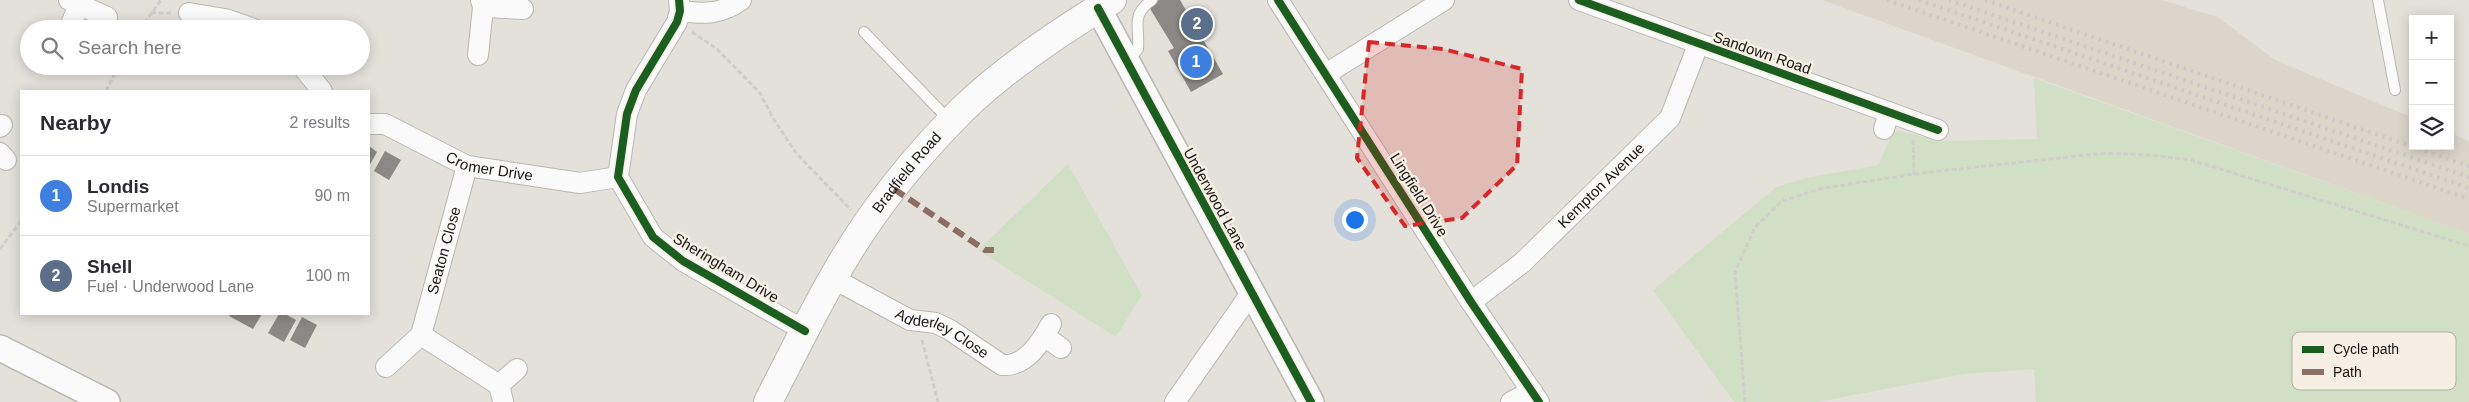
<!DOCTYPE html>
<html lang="en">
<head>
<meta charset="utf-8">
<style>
  body { margin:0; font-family:Helvetica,sans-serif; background:#f2f2f3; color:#2b2b33 }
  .controls { position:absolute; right:15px; top:15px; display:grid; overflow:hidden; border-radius:0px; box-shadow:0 2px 12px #0003 }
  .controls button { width:45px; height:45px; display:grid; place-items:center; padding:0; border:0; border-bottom:1px solid #e1e1e2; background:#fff; color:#2b2b33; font:25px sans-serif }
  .you { position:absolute; left:1354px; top:219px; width:18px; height:18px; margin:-12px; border:4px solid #fff; border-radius:50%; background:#1a73e8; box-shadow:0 0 0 8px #1a73e833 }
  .badge { display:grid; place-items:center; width:32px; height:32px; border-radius:50%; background:#5f5c58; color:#fff; font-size:16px; font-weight:700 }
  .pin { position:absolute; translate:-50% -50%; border:2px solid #fff; box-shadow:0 1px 5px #0006 }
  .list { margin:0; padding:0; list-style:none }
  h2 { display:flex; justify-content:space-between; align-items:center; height:65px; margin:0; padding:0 20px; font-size:21px }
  h2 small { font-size:16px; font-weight:400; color:#7c7c81 }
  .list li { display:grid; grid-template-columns:32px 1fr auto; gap:15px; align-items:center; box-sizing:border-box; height:80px; padding:0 20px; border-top:1px solid #e1e1e2 }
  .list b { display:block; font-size:19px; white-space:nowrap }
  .list p { margin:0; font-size:16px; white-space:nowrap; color:#7c7c81 }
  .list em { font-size:16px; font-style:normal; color:#7c7c81 }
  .icon { flex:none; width:28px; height:28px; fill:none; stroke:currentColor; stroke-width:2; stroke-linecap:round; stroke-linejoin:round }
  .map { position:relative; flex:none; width:2469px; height:402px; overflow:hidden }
  .search { position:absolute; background:#fff; box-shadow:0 2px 12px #0003; left:20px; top:20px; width:350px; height:55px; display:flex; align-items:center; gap:12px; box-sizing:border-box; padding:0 18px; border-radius:28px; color:#7c7c81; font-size:19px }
  .panel { position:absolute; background:#fff; box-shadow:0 2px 12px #0003; left:20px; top:90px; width:350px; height:225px; border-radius:0px }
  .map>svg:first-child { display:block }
  .built { fill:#dcd5c9 }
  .green { fill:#d1e0c4 }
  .building { fill:#8b8885 }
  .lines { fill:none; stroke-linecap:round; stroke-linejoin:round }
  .service-casing { stroke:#bab7b2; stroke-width:12 }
  .minor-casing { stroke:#bab7b2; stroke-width:22 }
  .tertiary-casing { stroke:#bab7b2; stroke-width:28 }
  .secondary-casing { stroke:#bab7b2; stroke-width:30 }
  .path { stroke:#d0cecd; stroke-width:3; stroke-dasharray:5 2.5; stroke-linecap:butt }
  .service { stroke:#fbfafa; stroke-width:10 }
  .minor { stroke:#fbfafa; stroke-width:20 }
  .tertiary { stroke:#fbfafa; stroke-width:25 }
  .secondary { stroke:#fbfafa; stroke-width:28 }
  .rail { stroke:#cac9c7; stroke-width:4; stroke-dasharray:2.5 5; stroke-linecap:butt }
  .quiet { stroke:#8d6e63; stroke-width:6; stroke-dasharray:12 6; stroke-linecap:butt }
  .cycleway-casing { stroke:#f5efe4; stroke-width:11 }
  .cycleway { stroke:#1b5e20; stroke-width:8 }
  .marked { fill:#d62828; fill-opacity:0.2; stroke:#d62828; stroke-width:4; stroke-dasharray:10 6; stroke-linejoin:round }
  .labels { text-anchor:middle; stroke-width:5; stroke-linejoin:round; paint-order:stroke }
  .street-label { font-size:15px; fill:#171511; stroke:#f5efe4 }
  .key { fill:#f5efe4; stroke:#b2aea5; stroke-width:1 }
  .key-label { font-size:14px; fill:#171511 }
</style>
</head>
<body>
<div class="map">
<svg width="2469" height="402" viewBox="0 0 2469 402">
  <rect width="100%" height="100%" fill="#e4e1db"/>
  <!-- built -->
  <path class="built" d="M1822,0H2161L2218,17L2275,60L2413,118V146H2450V133L2469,141V234Z"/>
  <!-- green -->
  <path class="green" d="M2034,78L2469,234V402H2036L2034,369L1964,374L1818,402H1734L1653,290L1776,187L1805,178L1878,165L1894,130L1940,141L2037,139Z
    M1068,164L1142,295L1116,337L978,250Z"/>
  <!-- building -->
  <path class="building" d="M1159,0H1180L1223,74L1191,92L1168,51L1174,48L1149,7Z
    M369,146L377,152L369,166Z
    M385,151L401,160L389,180L374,171Z
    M230,314H262L253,329L229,316Z
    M279,314H285L296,320L284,342L268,333Z
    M302,317L317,325L305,348L290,340Z"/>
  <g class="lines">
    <defs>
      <path id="service" d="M2378,0L2395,90
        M864,32L950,121
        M1128,61L1138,49C1140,26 1130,16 1152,0"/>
      <g id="minor">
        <path d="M69,0L107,17"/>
        <path d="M679,0L680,11L677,22L636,90L627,114L618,177L653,237L683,261L805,331"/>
        <path d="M1278,0L1471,302L1539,402"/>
        <path d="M1579,0L1938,130"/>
        <path d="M483,7L523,9"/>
        <path d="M680,11C703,14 721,15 741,0"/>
        <path d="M189,13L225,19L254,29"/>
        <path d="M71,24L79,5"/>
        <path d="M478,55L483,7L481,0"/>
        <path d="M302,66L322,91"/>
        <path d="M1326,74L1444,0"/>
        <path id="s1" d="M369,124H385L467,166L580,183L618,177"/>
        <path d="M0,127L2,125"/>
        <path d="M1884,129L1889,112"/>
        <path d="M0,153L6,160"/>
        <path id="s2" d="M832,278L910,320L936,323L950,330L1002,365C1026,367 1041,342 1051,324"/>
        <path id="s3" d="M1471,302L1522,263L1670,118L1698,45"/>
        <path d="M421,335L499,385L503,401"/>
        <path d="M1044,336L1061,348"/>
        <path id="s4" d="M386,367L421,335L467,166"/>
        <path d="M499,385L517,369"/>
        <path d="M1175,402L1251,293"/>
        <path d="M1511,402L1532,391"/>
      </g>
      <path id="tertiary" d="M1098,8L1311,402
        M0,348L107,402"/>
      <g id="secondary">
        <path id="s5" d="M768,402C789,361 810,318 833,278C867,217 913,159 962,110C1005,68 1061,31 1112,0"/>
      </g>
    </defs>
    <!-- service casing -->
    <use href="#service" class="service-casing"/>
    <!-- minor casing -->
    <use href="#minor" class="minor-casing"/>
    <!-- tertiary casing -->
    <use href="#tertiary" class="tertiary-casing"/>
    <!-- secondary casing -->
    <use href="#secondary" class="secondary-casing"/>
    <!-- path -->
    <path class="path" d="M151,13H173
      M140,29L161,0
      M692,32L717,49L760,93L773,118L796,153L851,210
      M106,91L119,66
      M1913,140L1914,174
      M0,249L21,221
      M922,340L938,402
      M1745,402L1735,272L1755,227L1782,201L1819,189L1914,174L2104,153L2149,155L2191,160L2469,246"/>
    <!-- service -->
    <use href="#service" class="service"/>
    <!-- minor -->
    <use href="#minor" class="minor"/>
    <!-- tertiary -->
    <use href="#tertiary" class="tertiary"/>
    <!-- secondary -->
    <use href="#secondary" class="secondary"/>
    <!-- rail -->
    <path class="rail" d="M1887,0L2469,199
      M1919,0L2469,188
      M1949,0L2469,177
      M1985,0L2469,166"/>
    <!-- quiet -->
    <path class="quiet" d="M894,189L985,250H994"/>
    <defs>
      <path id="cycleway" d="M679,0L680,11L677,22L636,90L627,114L618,177L653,237L683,261L805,331
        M1278,0L1471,302L1539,402
        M1579,0L1938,130
        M1098,8L1311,402"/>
    </defs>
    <!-- cycleway casing -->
    <use href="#cycleway" class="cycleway-casing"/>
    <!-- cycleway -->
    <use href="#cycleway" class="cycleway"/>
  </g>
  <!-- marked area -->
  <path class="marked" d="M1369,42L1443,49L1522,69L1517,165L1462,218L1405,226L1357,158Z"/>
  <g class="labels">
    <!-- street labels -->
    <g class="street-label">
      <text transform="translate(1762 53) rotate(19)" y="5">Sandown Road</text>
      <text dy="5" stroke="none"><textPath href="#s1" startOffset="130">Cromer Drive</textPath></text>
      <text dy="5" stroke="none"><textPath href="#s5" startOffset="269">Bradfield Road</textPath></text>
      <text dy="5" stroke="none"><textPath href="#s3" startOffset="175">Kempton Avenue</textPath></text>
      <text transform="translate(1419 195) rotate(58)" y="5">Lingfield Drive</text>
      <text transform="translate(1215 199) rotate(61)" y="5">Underwood Lane</text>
      <text dy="5" stroke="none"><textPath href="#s4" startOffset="135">Seaton Close</textPath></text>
      <text transform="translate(726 268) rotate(31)" y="5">Sheringham Drive</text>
      <text dy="5" stroke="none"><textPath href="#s2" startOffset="124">Adderley Close</textPath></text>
    </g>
  </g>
  <!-- legend -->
  <rect x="2292" y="332" width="164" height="58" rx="8" class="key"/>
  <rect x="2302" y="346" width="22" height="7" fill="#1b5e20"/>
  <rect x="2302" y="369" width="22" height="6" fill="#8d6e63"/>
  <g class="key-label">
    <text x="2333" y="354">Cycle path</text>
    <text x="2333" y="377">Path</text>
  </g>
</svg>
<div class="controls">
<button>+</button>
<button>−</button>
<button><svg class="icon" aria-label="layers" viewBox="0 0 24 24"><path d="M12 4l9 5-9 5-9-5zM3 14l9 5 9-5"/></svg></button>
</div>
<div class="you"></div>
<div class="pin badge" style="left:1196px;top:62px;background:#3f7fe0">1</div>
<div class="pin badge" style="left:1197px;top:24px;background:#5c6f8a">2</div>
<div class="search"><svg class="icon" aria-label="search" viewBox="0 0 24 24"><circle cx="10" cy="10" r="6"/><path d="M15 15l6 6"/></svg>Search here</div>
<section class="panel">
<h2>Nearby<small>2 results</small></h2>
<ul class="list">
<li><span class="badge" style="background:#3f7fe0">1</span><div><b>Londis</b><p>Supermarket</p></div><em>90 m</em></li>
<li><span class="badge" style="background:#5c6f8a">2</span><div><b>Shell</b><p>Fuel · Underwood Lane</p></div><em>100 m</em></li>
</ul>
</section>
</div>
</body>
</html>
